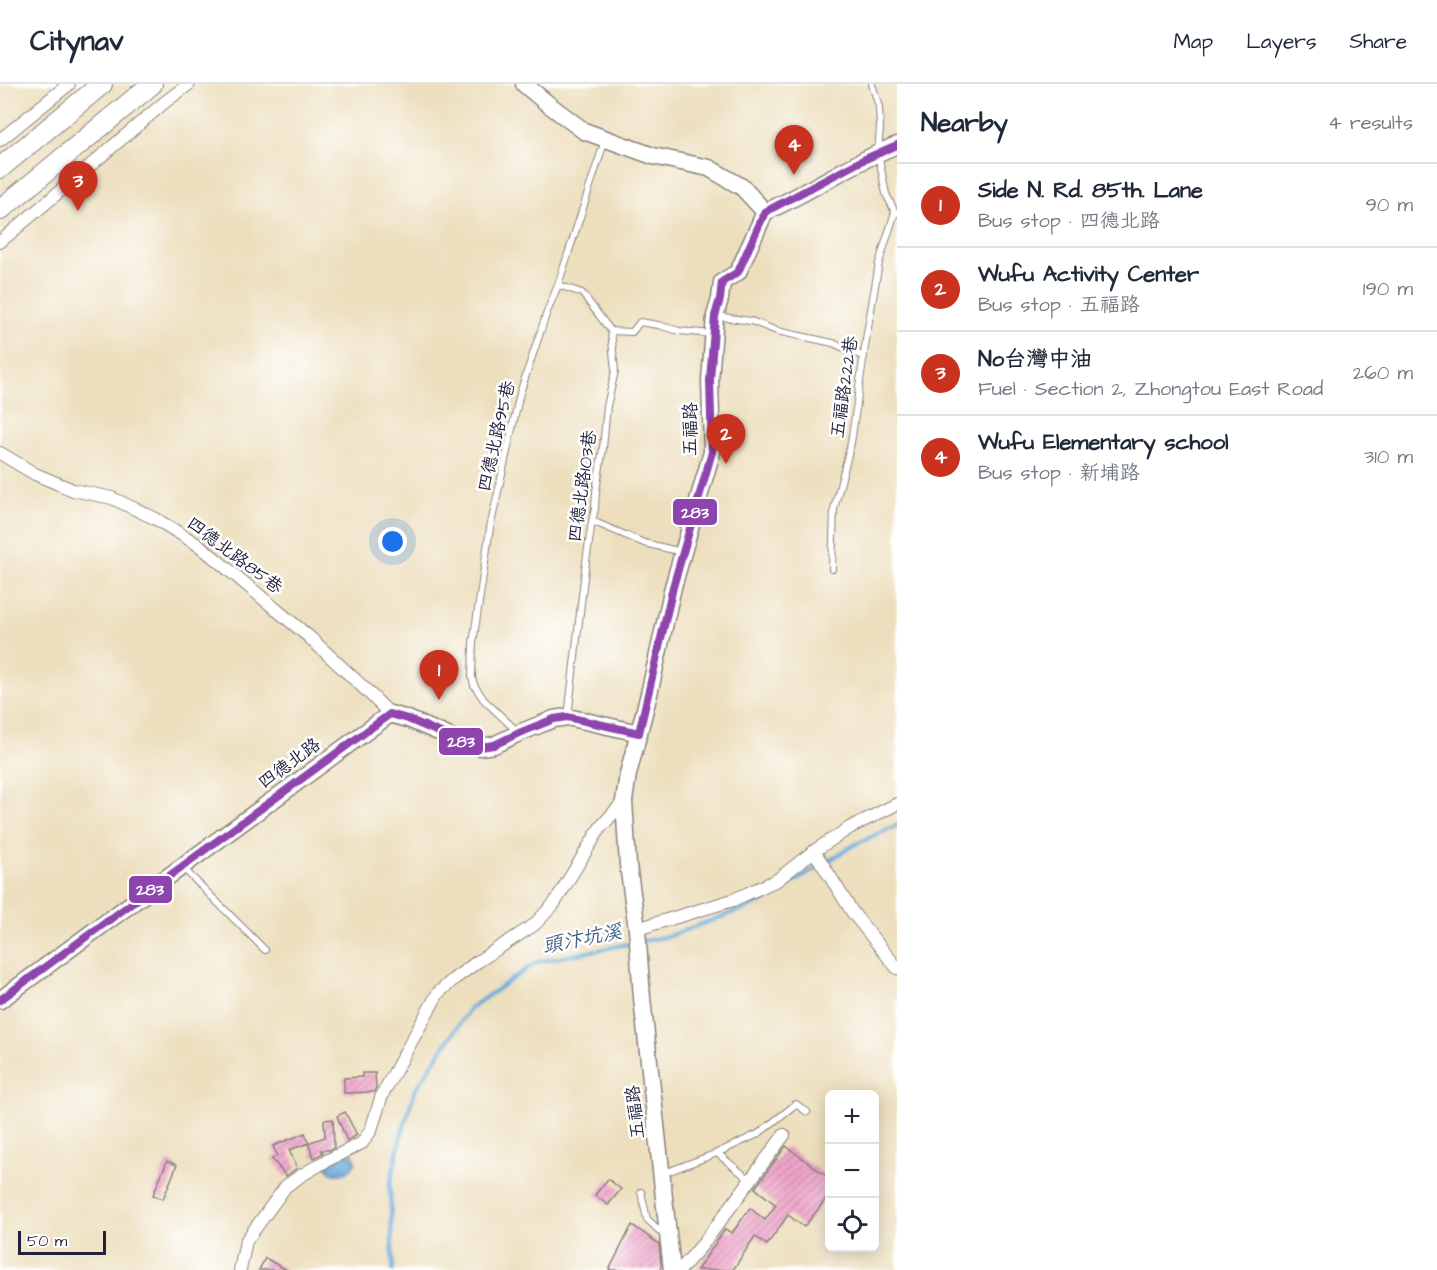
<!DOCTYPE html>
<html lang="en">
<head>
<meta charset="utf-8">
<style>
  body { margin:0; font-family:"Architects Daughter","LXGW WenKai TC",sans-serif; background:#f6f6f7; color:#1f2937 }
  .controls { position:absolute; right:18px; bottom:18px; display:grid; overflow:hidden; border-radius:9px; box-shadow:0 3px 15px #0003 }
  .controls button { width:54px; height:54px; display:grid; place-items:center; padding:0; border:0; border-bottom:2px solid #e0e1e3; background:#fff; color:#1f2937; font:30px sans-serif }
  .scale { position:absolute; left:18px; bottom:15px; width:88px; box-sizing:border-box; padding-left:6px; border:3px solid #22223b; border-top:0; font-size:16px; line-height:21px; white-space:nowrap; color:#22223b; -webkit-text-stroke:4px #fff; paint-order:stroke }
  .you { position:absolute; left:393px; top:458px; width:21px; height:21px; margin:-15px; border:4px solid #fff; border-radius:50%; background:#1a73e8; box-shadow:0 0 0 9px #1a73e833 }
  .badge { display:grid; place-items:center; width:39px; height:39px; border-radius:50%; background:#c8321e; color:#fff; font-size:20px; font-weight:700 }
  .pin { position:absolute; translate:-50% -50px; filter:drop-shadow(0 2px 3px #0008) }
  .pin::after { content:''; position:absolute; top:32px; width:21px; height:18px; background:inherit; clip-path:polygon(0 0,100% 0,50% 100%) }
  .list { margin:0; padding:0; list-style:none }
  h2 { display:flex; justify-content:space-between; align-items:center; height:78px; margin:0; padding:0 24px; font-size:26px }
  h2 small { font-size:20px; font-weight:400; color:#747a83 }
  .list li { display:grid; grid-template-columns:39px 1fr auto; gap:18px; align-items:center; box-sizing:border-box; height:84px; padding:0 24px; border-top:2px solid #e0e1e3 }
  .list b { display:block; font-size:22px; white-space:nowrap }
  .list p { margin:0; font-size:20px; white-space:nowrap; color:#747a83 }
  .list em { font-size:20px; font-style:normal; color:#747a83 }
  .icon { flex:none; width:33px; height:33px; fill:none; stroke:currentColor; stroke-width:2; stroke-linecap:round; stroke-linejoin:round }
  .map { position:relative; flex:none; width:897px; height:1186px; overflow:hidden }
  header { display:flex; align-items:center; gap:36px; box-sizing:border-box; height:84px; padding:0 30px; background:#fff; border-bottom:2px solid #e0e1e3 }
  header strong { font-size:28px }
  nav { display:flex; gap:33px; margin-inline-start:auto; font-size:21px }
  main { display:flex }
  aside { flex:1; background:#fff }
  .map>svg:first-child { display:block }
  .water { fill:url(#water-waves); stroke:#43668a; stroke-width:1.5 }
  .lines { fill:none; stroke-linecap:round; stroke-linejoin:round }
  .stream { stroke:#64aada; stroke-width:4 }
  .building { fill:url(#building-hatch) }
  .lane-casing { stroke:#88807c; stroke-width:8 }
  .street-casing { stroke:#88807c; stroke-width:14 }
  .secondary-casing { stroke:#88807c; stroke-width:19 }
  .primary-casing { stroke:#88807c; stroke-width:22 }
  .lane { stroke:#fff; stroke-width:6 }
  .street { stroke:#fff; stroke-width:12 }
  .secondary { stroke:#fff; stroke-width:16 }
  .primary { stroke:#fff; stroke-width:20 }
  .bus-1-casing { stroke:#fff; stroke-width:12 }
  .bus-1 { stroke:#8e44ad; stroke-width:8 }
  .labels { text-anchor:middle; stroke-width:5; stroke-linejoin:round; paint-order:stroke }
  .street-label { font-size:18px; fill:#22223b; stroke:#fff }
  .water-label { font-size:20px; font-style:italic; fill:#405f83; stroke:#fff }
  .line-badge { stroke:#fff; stroke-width:2 }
  .badge-label { font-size:16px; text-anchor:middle; font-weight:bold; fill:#fff }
</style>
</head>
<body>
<header>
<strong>Citynav</strong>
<nav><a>Map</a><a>Layers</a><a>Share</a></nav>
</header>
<main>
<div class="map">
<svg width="897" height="1186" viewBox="0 0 897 1186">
  <defs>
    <pattern id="water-waves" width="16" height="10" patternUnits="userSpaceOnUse" patternTransform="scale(1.5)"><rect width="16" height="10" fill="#64aada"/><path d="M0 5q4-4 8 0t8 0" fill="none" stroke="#528ab2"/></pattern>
    <pattern id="building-hatch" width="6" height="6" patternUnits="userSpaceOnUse" patternTransform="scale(1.5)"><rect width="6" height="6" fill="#f0a5ca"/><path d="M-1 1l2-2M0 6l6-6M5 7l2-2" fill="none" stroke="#c286a5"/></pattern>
  </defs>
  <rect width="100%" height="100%" fill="#fff"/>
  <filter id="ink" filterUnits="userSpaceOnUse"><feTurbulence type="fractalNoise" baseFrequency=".0167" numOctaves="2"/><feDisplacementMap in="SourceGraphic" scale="12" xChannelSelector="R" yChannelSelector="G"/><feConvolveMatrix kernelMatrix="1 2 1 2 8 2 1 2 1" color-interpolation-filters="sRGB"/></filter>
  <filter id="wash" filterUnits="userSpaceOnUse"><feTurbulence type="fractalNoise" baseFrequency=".008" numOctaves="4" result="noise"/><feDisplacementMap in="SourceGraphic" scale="24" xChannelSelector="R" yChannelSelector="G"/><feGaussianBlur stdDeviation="1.35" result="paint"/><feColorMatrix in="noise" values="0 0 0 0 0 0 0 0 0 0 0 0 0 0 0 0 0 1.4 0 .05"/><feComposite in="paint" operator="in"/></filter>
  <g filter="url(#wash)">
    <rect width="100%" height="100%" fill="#eddfbd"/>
    <!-- water -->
    <path class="water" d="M352,1068L356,1078C350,1088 343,1093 331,1089L326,1081Z"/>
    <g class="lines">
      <!-- stream -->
      <path class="stream" d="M643,857L669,852L762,818L854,761L897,741
        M393,1186L390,1101L401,1052L415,1006L470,924L537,878L633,859"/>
    </g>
    <g id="blocks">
      <!-- building -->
      <path class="building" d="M362,989H375L376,1004L374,1008L344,1009V994L362,993Z
        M345,1028L357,1051L347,1057L337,1032Z
        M333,1035L334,1064L330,1066H321L323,1069L314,1074L308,1059L325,1053L324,1036Z
        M305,1049L309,1059L289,1066L297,1084L286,1092L272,1075L277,1071L273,1062Z
        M786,1062L830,1095V1110L804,1143L788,1131L767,1161L755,1152L733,1186H697L725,1145L732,1149L750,1124L765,1136L776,1121L755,1104Z
        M167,1077L177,1081L163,1115L153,1111Z
        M608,1095L621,1105L608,1121L595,1111Z
        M632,1141L659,1160L661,1182L660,1186H609Z
        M265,1174L287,1186H259Z"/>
    </g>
  </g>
  <g filter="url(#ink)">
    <use href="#blocks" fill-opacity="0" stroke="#88807c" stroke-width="1.5"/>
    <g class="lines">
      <defs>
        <path id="lane" d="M872,0L879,23L880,43L878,69L886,110L895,128L897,129
          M558,201L582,209L611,247L615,287L607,322L603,364L596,407L595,425L592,437L585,485L568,633
          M715,232L751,237L777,247L833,259L864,273
          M611,247L632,248L640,238L658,241L679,247L713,250
          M592,437L644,459L682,468
          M832,485L834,425L851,359L867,249L879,179L895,128
          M518,648L484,616L474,601L472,593L473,559L490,444L520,309L547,228L558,201L605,56
          M182,783L265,866
          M717,1069L758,1050L796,1020L807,1028
          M662,1090L717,1069L750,1096
          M641,1108L647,1135L664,1151"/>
        <path id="street" d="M0,56L69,0
          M0,158L165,18L189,0
          M0,369L35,390L73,406L112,414L156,435L200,462L308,552L364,604L390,630
          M814,767L853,829L897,884
          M637,845L733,816L777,796L814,767L851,743L897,720
          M240,1186L246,1157L286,1102L302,1091L324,1078L362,1059L371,1046L382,1011L438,909L454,895L477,878L534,841L554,820L600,744L624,717
          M680,1186L703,1160L784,1051"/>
        <path id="secondary" d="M524,0L548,20L584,47L653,72L709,84L742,103L765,128
          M765,128C810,108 851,79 897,61
          M0,916L390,630L408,635L469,661L480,663L494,661L519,649L554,635L567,633L639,649
          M672,1186L642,914L637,845L628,781L624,717L628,690L649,610L673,503L712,368L710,296L715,232L720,215L722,198L738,188L765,128"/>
        <path id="primary" d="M0,84L102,0
          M0,126L152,0"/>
      </defs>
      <!-- lane casing -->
      <use href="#lane" class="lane-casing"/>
      <!-- street casing -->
      <use href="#street" class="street-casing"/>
      <!-- secondary casing -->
      <use href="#secondary" class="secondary-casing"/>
      <!-- primary casing -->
      <use href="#primary" class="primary-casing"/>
      <!-- lane -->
      <use href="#lane" class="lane"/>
      <!-- street -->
      <use href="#street" class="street"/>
      <!-- secondary -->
      <use href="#secondary" class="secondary"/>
      <!-- primary -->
      <use href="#primary" class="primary"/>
      <defs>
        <path id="bus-1" d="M765,128L863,76L897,61
          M639,649L673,503L712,368L710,296L715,232L720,215L722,198L738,188L765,128
          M0,916L390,630L408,635L469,661L480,663L494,661L519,649L554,635L567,633L639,649"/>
      </defs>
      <!-- bus-1 casing -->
      <use href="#bus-1" class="bus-1-casing"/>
      <!-- bus-1 -->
      <use href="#bus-1" class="bus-1"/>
    </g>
  </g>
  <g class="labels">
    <!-- street labels -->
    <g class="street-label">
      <text transform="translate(844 303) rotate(-82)" y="6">五福路222巷</text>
      <text transform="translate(690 345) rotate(-90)" y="6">五福路</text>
      <text transform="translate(496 352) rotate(-77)" y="6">四德北路95巷</text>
      <text transform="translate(582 402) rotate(-82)" y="6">四德北路103巷</text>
      <text transform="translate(235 471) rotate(37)" y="6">四德北路85巷</text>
      <text transform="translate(289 679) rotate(-36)" y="6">四德北路</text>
      <text transform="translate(635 1028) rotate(-96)" y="6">五福路</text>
    </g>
    <!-- water labels -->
    <g class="water-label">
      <text transform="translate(582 854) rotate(-11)" y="7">頭汴坑溪</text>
    </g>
  </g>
  <g class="line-badge">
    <rect x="672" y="414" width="46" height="28" rx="6" fill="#8e44ad"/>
    <rect x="438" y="643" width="46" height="29" rx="6" fill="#8e44ad"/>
    <rect x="128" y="791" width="45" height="29" rx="6" fill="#8e44ad"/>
  </g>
  <g class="badge-label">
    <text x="695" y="434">283</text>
    <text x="461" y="663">283</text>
    <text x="150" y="811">283</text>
  </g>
</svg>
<div class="controls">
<button>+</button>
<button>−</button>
<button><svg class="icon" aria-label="locate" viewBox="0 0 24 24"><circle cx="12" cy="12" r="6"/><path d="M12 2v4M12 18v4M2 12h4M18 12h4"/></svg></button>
</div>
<div class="scale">50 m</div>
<div class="you"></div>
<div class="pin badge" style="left:439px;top:616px">1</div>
<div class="pin badge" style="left:726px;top:380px">2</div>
<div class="pin badge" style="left:78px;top:127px">3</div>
<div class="pin badge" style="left:794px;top:91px">4</div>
</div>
<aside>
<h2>Nearby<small>4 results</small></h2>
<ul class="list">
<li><span class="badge">1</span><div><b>Side N. Rd. 85th. Lane</b><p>Bus stop · 四德北路</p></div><em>90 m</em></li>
<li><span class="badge">2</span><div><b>Wufu Activity Center</b><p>Bus stop · 五福路</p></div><em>190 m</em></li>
<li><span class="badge">3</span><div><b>No台灣中油</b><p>Fuel · Section 2, Zhongtou East Road</p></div><em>260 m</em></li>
<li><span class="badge">4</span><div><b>Wufu Elementary school</b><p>Bus stop · 新埔路</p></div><em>310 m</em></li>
</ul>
</aside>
</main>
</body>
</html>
